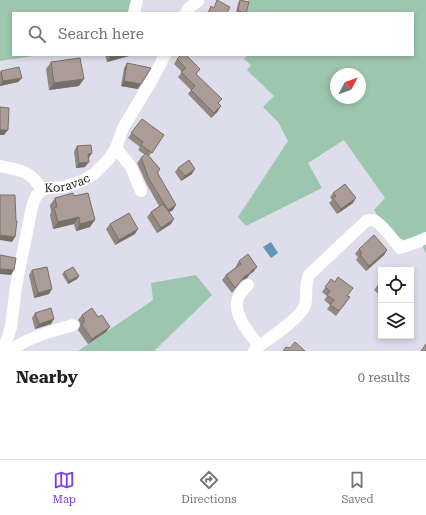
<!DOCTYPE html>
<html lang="en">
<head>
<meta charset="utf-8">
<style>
  body { margin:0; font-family:"Roboto Serif",serif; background:#f2f2f2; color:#202124 }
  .controls { position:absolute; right:12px; bottom:12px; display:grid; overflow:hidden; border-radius:0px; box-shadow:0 2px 6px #0003 }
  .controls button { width:36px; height:36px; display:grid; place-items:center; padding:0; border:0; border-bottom:1px solid #e0e0e0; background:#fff; color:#202124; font:20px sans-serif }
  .compass { position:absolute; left:330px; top:68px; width:36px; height:36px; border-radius:50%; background:#fff; box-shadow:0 2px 6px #0003; rotate:49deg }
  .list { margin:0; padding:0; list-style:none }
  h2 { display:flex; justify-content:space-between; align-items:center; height:52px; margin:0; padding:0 16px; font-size:17px }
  h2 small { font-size:13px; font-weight:400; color:#757577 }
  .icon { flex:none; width:22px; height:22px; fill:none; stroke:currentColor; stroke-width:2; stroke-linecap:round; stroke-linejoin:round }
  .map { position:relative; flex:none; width:426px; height:351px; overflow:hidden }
  .search { position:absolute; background:#fff; box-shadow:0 2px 6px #0003; left:12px; right:12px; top:12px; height:44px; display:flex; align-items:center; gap:10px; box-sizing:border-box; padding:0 14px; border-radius:0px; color:#757577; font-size:15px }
  .sheet { height:108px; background:#fff }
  nav { display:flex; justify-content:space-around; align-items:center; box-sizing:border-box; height:56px; border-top:1px solid #e0e0e0; background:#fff; font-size:11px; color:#757577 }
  nav a { display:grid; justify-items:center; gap:2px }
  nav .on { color:#7c3aed }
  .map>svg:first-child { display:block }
  .green { fill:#9cc6ad; fill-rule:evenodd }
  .water { fill:#6294b6 }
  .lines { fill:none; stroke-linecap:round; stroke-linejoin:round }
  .street { stroke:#fff; stroke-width:12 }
  .wall { fill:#938781 }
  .shaded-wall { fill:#786e69 }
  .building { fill:#ab9d96; stroke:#786e69 }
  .labels { text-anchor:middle; stroke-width:3.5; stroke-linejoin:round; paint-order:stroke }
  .street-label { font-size:12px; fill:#202025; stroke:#deddec }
</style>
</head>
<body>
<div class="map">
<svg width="426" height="351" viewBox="0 0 426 351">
  <rect width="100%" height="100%" fill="#deddec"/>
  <!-- green -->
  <path class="green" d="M0,0H137L134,13H13V55H40L0,61Z
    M248,0H426V254L419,237L407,241L391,235L374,210L385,198L344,140L308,163L322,188L246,226L238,217L288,141L278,122L263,107L274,96L247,70L251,65L244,59L247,55H413V13H245ZM336,74H360V98H336Z
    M196,275L212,295L154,351H78L153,300L151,283Z"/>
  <!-- water -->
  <path class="water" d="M271,242L278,253L271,258L263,247Z"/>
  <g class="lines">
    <!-- street -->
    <g class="street">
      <path d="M134,13L137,0"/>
      <path d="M186,13L189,8L198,1"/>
      <path d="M116,148L131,167L141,191"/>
      <path d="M0,166C21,170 31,171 42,190"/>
      <path d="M248,285C244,289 240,293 238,298C232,314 250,334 259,346L254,351"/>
      <path d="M259,346C270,338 302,317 305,305C308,295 304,286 309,275L366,221C369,220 372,219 375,221C382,224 394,241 400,248L417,242L426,238"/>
      <path id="s1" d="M2,351L7,340L11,327L16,286L32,207L36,196L42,190L48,188L64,187L82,181L94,174L108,160L116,148L123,128L153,78L165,55"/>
      <path d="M2,351L16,347L26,341L46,333L73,325"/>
    </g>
  </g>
  <!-- wall -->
  <path class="wall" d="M240,0L249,2L246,13H236L238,3Z
    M105,55H129V56L107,62Z
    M177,59L196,74L218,103V111L211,118L188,94L191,90L178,77L182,72L174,64Z
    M51,62L79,86L49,90L46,69Z
    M127,63L138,89L121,86L124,68Z
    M1,71L22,78L18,82L0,86V72Z
    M142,119L164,135L149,156L160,169L158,173L173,210L169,212L171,224L157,233L147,217L151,212L159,206L146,183L137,163L141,158L145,155L138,150L140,147L128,138Z
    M77,146L88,158L85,167L76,168L74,151Z
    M178,168L192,174L181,181L175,172Z
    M333,193L353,203L337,214L329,203L332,200L330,197Z
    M74,196L90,227L76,231L74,224L53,229L50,215L51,212L50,205L55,198Z
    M110,224L135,234L115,245L106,229Z
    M359,249L387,250L384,255L366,271L356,260L358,257L355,254Z
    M239,261L257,267L253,272L250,274L247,278L241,281L232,293L222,280L226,275L236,267V266Z
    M32,270L49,294L34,298L29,275Z
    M64,272L79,276L77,279L68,284L62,274Z
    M331,279L350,297L336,316L327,309L330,305L324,300L327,296L322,292Z
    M381,281V296L374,290Z
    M35,313L51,324L35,329L32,318Z
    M82,315L106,332L88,344L78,330L80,326V323L78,320Z"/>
  <!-- shaded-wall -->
  <path class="shaded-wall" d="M238,11L246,13H237Z
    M118,55H129V56L107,62L110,57Z
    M22,78L18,82L0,86L3,81Z
    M84,79L79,86L49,90L54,83Z
    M124,81L141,84L138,89L121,86Z
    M221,106L218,111L211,118L214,113Z
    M0,130H8L4,135H0Z
    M92,153L89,158L88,154Z
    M89,162L85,167L76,168L79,163Z
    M195,169L192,174L181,181L185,176Z
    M356,198L353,203L337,214L341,209Z
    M176,205L173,210L164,215L168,210Z
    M79,217L74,224L53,229L58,222Z
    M174,219L171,224L157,233L161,228Z
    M95,220L90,227L76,231L80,224Z
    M138,229L135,234L115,245L119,240Z
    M0,235L15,237L12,242L0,240Z
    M387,250L384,255L366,271L369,266Z
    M257,267L253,272L250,274L247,278L241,281L232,293L245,276Z
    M0,269L14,270L11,275L0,274Z
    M79,276L77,279L68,284L69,281Z
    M52,289L49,294L34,298L38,293Z
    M54,319L51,324L35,329L39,324Z
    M110,327L106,332L88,344L92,339Z"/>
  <!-- building -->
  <path class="building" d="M217,0L230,7L227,13H208L211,6L214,8Z
    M240,0L249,2L246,13L238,11Z
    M110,55H118L110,57Z
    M181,55H186L200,69L196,74L222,99L218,103L221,106L214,113L191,90L195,86L181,72L186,68L177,59Z
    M80,58L84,79L54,83L51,62Z
    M127,63L151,68L141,84L124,81Z
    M19,67L22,78L3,81L1,71Z
    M0,107L9,108L8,130H0Z
    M142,119L164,135L152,153L141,145L143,142L131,133Z
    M91,145L92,153L88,154L89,162L79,163L77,146Z
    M146,153L160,169L157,172L176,205L168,210L149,179L141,158Z
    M189,160L195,169L185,176L178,168Z
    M345,184L356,198L341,209L333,198L336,196L333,193Z
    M73,193L74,196L88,193L95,220L80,224L79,217L58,222L54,208L57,207L55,198Z
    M0,195H15L16,221H17L15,237L0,235Z
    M163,204L174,219L161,228L151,212Z
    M129,213L138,229L119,240L110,224Z
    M374,235L387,250L369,266L360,255L362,253L359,249Z
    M248,254L257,267L250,272L251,273L245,276L235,288L226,275L241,264L239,261Z
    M0,255L16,258L14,270L0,269Z
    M47,267L52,289L38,293L32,270Z
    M73,267L79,276L69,281L64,272Z
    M393,267L397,270H390Z
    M400,268L403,270H398Z
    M338,277L353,288L347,296L350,297L339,311L330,305L334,300L327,295L330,291L325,287L331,279L335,282Z
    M51,308L54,319L39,324L35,313Z
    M92,308L98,317L102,315L110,327L92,339L82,325L84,322V318L82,315Z
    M295,342L305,351H283L286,347L290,348Z
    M426,344V351H421Z"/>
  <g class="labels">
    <!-- street labels -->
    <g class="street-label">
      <text dy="4" stroke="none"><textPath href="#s1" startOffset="194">Koravac</textPath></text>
    </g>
  </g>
</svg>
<div class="controls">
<button><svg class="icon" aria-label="locate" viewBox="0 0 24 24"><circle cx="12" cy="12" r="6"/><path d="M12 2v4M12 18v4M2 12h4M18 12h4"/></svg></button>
<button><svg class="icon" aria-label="layers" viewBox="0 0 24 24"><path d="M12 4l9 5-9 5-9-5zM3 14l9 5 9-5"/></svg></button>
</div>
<svg class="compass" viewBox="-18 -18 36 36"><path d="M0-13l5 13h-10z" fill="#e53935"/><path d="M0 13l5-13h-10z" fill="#757577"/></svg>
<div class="search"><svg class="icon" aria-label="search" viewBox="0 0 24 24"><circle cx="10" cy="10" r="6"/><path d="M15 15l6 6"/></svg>Search here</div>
</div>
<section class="sheet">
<h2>Nearby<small>0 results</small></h2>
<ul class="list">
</ul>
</section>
<nav>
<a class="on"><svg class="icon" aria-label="map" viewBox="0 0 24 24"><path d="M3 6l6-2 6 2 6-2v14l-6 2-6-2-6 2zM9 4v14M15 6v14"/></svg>Map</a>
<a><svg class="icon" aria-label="directions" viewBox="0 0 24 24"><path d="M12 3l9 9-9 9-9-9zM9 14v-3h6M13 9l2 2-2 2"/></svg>Directions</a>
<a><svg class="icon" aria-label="saved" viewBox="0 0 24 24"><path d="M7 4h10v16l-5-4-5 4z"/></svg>Saved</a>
</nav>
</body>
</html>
